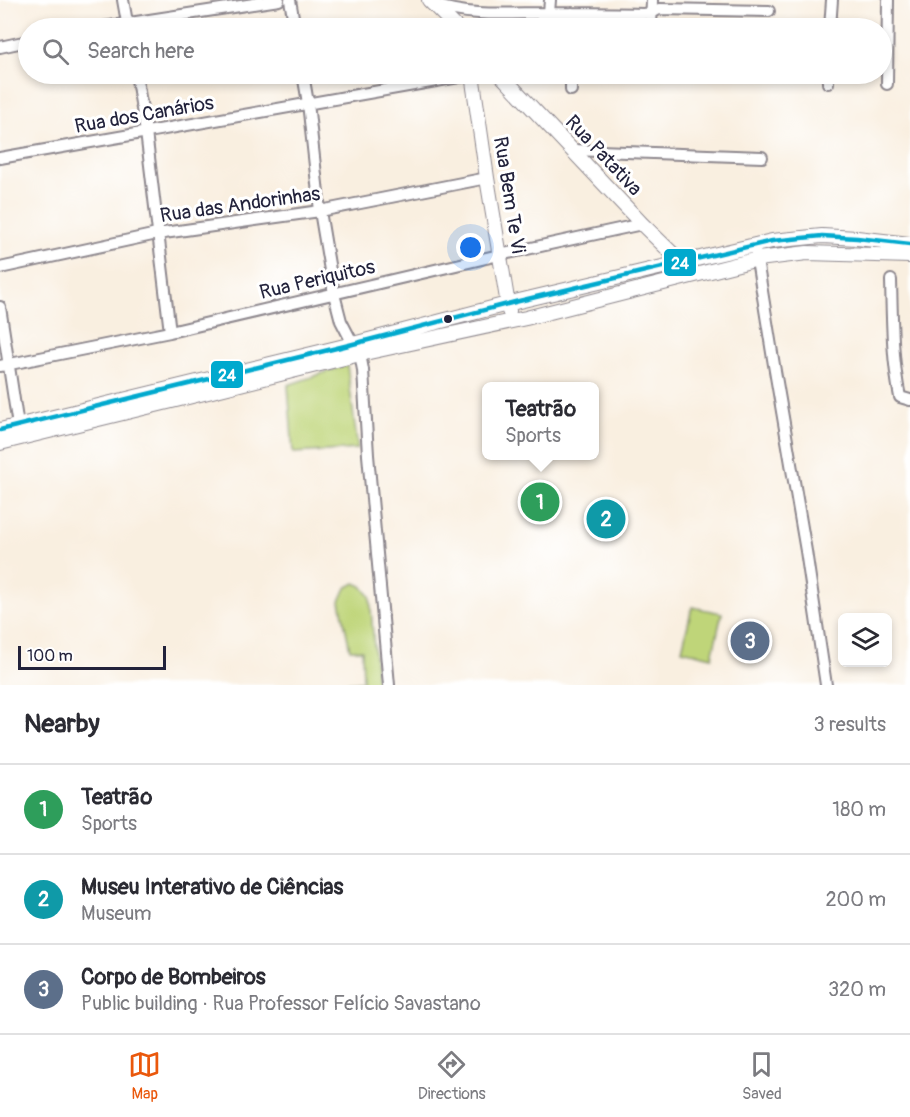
<!DOCTYPE html>
<html lang="en">
<head>
<meta charset="utf-8">
<style>
  body { margin:0; font-family:Pangolin,sans-serif; background:#f2f2f3; color:#2b2b33 }
  .controls { position:absolute; right:18px; bottom:18px; display:grid; overflow:hidden; border-radius:9px; box-shadow:0 3px 9px #0003 }
  .controls button { width:54px; height:54px; display:grid; place-items:center; padding:0; border:0; border-bottom:2px solid #e1e1e2; background:#fff; color:#2b2b33; font:30px sans-serif }
  .scale { position:absolute; left:18px; bottom:15px; width:148px; box-sizing:border-box; padding-left:6px; border:3px solid #22223b; border-top:0; font-size:16px; line-height:21px; white-space:nowrap; color:#22223b; -webkit-text-stroke:4px #fff; paint-order:stroke }
  .you { position:absolute; left:471px; top:248px; width:21px; height:21px; margin:-15px; border:4px solid #fff; border-radius:50%; background:#1a73e8; box-shadow:0 0 0 9px #1a73e833 }
  .badge { display:grid; place-items:center; width:39px; height:39px; border-radius:50%; background:#ea580c; color:#fff; font-size:20px; font-weight:700 }
  .pin { position:absolute; translate:-50% -50%; border:3px solid #fff; box-shadow:0 2px 6px #0006 }
  .popup { position:absolute; left:482px; top:382px; width:117px; height:78px; box-sizing:border-box; display:grid; place-content:center; border-radius:9px; background:#fff; filter:drop-shadow(0 2px 4px #0005); font-size:20px; white-space:nowrap; color:#7c7c81 }
  .popup b { font-size:22px; color:#2b2b33 }
  .popup::after { content:''; position:absolute; left:50%; top:100%; margin-left:-12px; border:12px solid transparent; border-top-color:#fff }
  .list { margin:0; padding:0; list-style:none }
  h2 { display:flex; justify-content:space-between; align-items:center; height:78px; margin:0; padding:0 24px; font-size:26px }
  h2 small { font-size:20px; font-weight:400; color:#7c7c81 }
  .list li { display:grid; grid-template-columns:39px 1fr auto; gap:18px; align-items:center; box-sizing:border-box; height:90px; padding:0 24px; border-top:2px solid #e1e1e2 }
  .list b { display:block; font-size:22px; white-space:nowrap }
  .list p { margin:0; font-size:20px; white-space:nowrap; color:#7c7c81 }
  .list em { font-size:20px; font-style:normal; color:#7c7c81 }
  .icon { flex:none; width:33px; height:33px; fill:none; stroke:currentColor; stroke-width:2; stroke-linecap:round; stroke-linejoin:round }
  .map { position:relative; flex:none; width:910px; height:685px; overflow:hidden }
  .search { position:absolute; background:#fff; box-shadow:0 3px 9px #0003; left:18px; right:18px; top:18px; height:66px; display:flex; align-items:center; gap:15px; box-sizing:border-box; padding:0 21px; border-radius:33px; color:#7c7c81; font-size:22px }
  .sheet { height:348px; background:#fff }
  nav { display:flex; justify-content:space-around; align-items:center; box-sizing:border-box; height:84px; border-top:2px solid #e1e1e2; background:#fff; font-size:16px; color:#7c7c81 }
  nav a { display:grid; justify-items:center; gap:3px }
  nav .on { color:#ea580c }
  .map>svg:first-child { display:block }
  .green { fill:#bfd579; stroke:#707c5a; stroke-width:1.5 }
  .lines { fill:none; stroke-linecap:round; stroke-linejoin:round }
  .minor-casing { stroke:#8e888e; stroke-width:14 }
  .major-casing { stroke:#8e888e; stroke-width:16 }
  .minor { stroke:#fff; stroke-width:10 }
  .major { stroke:#fff; stroke-width:14 }
  .bus-1-casing { stroke:#fff; stroke-width:9 }
  .bus-1 { stroke:#00a9ce; stroke-width:4.5 }
  .bus-dot { fill:#22223b; stroke:#fff; stroke-width:2 }
  .labels { text-anchor:middle; stroke-width:6; stroke-linejoin:round; paint-order:stroke }
  .street-label { font-size:20px; fill:#22223b; stroke:#fff }
  .line-badge { stroke:#fff; stroke-width:2 }
  .badge-label { font-size:16px; text-anchor:middle; font-weight:bold; fill:#fff }
</style>
</head>
<body>
<div class="map">
<svg width="910" height="685" viewBox="0 0 910 685">
  <rect width="100%" height="100%" fill="#fff"/>
  <filter id="ink" filterUnits="userSpaceOnUse"><feTurbulence type="fractalNoise" baseFrequency=".0167" numOctaves="2"/><feDisplacementMap in="SourceGraphic" scale="12" xChannelSelector="R" yChannelSelector="G"/><feConvolveMatrix kernelMatrix="1 2 1 2 8 2 1 2 1" color-interpolation-filters="sRGB"/></filter>
  <filter id="wash" filterUnits="userSpaceOnUse"><feTurbulence type="fractalNoise" baseFrequency=".008" numOctaves="4" result="noise"/><feDisplacementMap in="SourceGraphic" scale="24" xChannelSelector="R" yChannelSelector="G"/><feGaussianBlur stdDeviation="1.35" result="paint"/><feColorMatrix in="noise" values="0 0 0 0 0 0 0 0 0 0 0 0 0 0 0 0 0 1.4 0 .05"/><feComposite in="paint" operator="in"/></filter>
  <g filter="url(#wash)">
    <rect width="100%" height="100%" fill="#f9efe0"/>
    <!-- green -->
    <path class="green" d="M347,365L358,449L293,453L288,385Z
      M355,583L362,586L370,596L377,685H345V683L363,681L362,650H350L340,601L346,588Z
      M692,607L722,613L712,657L682,650Z"/>
  </g>
  <g filter="url(#ink)">
    <g class="lines">
      <defs>
        <path id="minor" d="M123,0L128,28
          M290,0L295,28
          M435,5C470,17 509,13 546,13C578,13 611,13 643,14L652,13L659,9L769,11
          M549,13L550,0
          M97,28L279,0
          M572,28V13
          M651,28L652,0
          M830,28L832,0
          M0,47L28,41
          M136,74L146,132L170,332
          M303,74L308,103L320,211L334,294L341,321L353,344L360,354L363,370L368,455L389,685
          M828,83V74
          M887,84L888,0
          M571,90V74
          M572,150L762,157
          M0,158L476,74
          M756,254L774,365L806,551L826,685
          M0,268L157,234L320,211L487,178
          M891,280C892,319 892,359 900,397L910,400
          M0,307L18,426
          M0,366L170,332L499,255L642,224"/>
        <path id="major" d="M429,0L457,28
          M472,74L487,178L509,311
          M500,74L642,224L681,262
          M0,430L353,344L519,301L772,241L822,236L857,238L910,244
          M0,443L176,400L360,354L526,318L758,259L807,253L910,256"/>
      </defs>
      <!-- minor casing -->
      <use href="#minor" class="minor-casing"/>
      <!-- major casing -->
      <use href="#major" class="major-casing"/>
      <!-- minor -->
      <use href="#minor" class="minor"/>
      <!-- major -->
      <use href="#major" class="major"/>
      <defs>
        <path id="bus-1" d="M0,430L353,344L519,301L772,241L822,236L857,238L910,244"/>
      </defs>
      <!-- bus-1 casing -->
      <use href="#bus-1" class="bus-1-casing"/>
      <!-- bus-1 -->
      <use href="#bus-1" class="bus-1"/>
    </g>
  </g>
  <!-- markers -->
  <circle class="bus-dot" cx="448" cy="319" r="5"/>
  <g class="labels">
    <!-- street labels -->
    <g class="street-label">
      <text transform="translate(144 114) rotate(-10)" y="7">Rua dos Canários</text>
      <text transform="translate(604 155) rotate(47)" y="7">Rua Patativa</text>
      <text transform="translate(510 195) rotate(81)" y="7">Rua Bem Te Vi</text>
      <text transform="translate(240 204) rotate(-8)" y="7">Rua das Andorinhas</text>
      <text transform="translate(317 279) rotate(-13)" y="7">Rua Periquitos</text>
    </g>
  </g>
  <g class="line-badge">
    <rect x="663" y="248" width="34" height="29" rx="6" fill="#00a9ce"/>
    <rect x="210" y="360" width="34" height="29" rx="6" fill="#00a9ce"/>
  </g>
  <g class="badge-label">
    <text x="680" y="269">24</text>
    <text x="227" y="381">24</text>
  </g>
</svg>
<div class="controls">
<button><svg class="icon" aria-label="layers" viewBox="0 0 24 24"><path d="M12 4l9 5-9 5-9-5zM3 14l9 5 9-5"/></svg></button>
</div>
<div class="scale">100 m</div>
<div class="you"></div>
<div class="pin badge" style="left:540px;top:502px;background:#2e9e5b">1</div>
<div class="popup"><b>Teatrão</b>Sports</div>
<div class="pin badge" style="left:606px;top:519px;background:#0f9aa8">2</div>
<div class="pin badge" style="left:750px;top:641px;background:#5c6f8a">3</div>
<div class="search"><svg class="icon" aria-label="search" viewBox="0 0 24 24"><circle cx="10" cy="10" r="6"/><path d="M15 15l6 6"/></svg>Search here</div>
</div>
<section class="sheet">
<h2>Nearby<small>3 results</small></h2>
<ul class="list">
<li><span class="badge" style="background:#2e9e5b">1</span><div><b>Teatrão</b><p>Sports</p></div><em>180 m</em></li>
<li><span class="badge" style="background:#0f9aa8">2</span><div><b>Museu Interativo de Ciências</b><p>Museum</p></div><em>200 m</em></li>
<li><span class="badge" style="background:#5c6f8a">3</span><div><b>Corpo de Bombeiros</b><p>Public building · Rua Professor Felício Savastano</p></div><em>320 m</em></li>
</ul>
</section>
<nav>
<a class="on"><svg class="icon" aria-label="map" viewBox="0 0 24 24"><path d="M3 6l6-2 6 2 6-2v14l-6 2-6-2-6 2zM9 4v14M15 6v14"/></svg>Map</a>
<a><svg class="icon" aria-label="directions" viewBox="0 0 24 24"><path d="M12 3l9 9-9 9-9-9zM9 14v-3h6M13 9l2 2-2 2"/></svg>Directions</a>
<a><svg class="icon" aria-label="saved" viewBox="0 0 24 24"><path d="M7 4h10v16l-5-4-5 4z"/></svg>Saved</a>
</nav>
</body>
</html>
